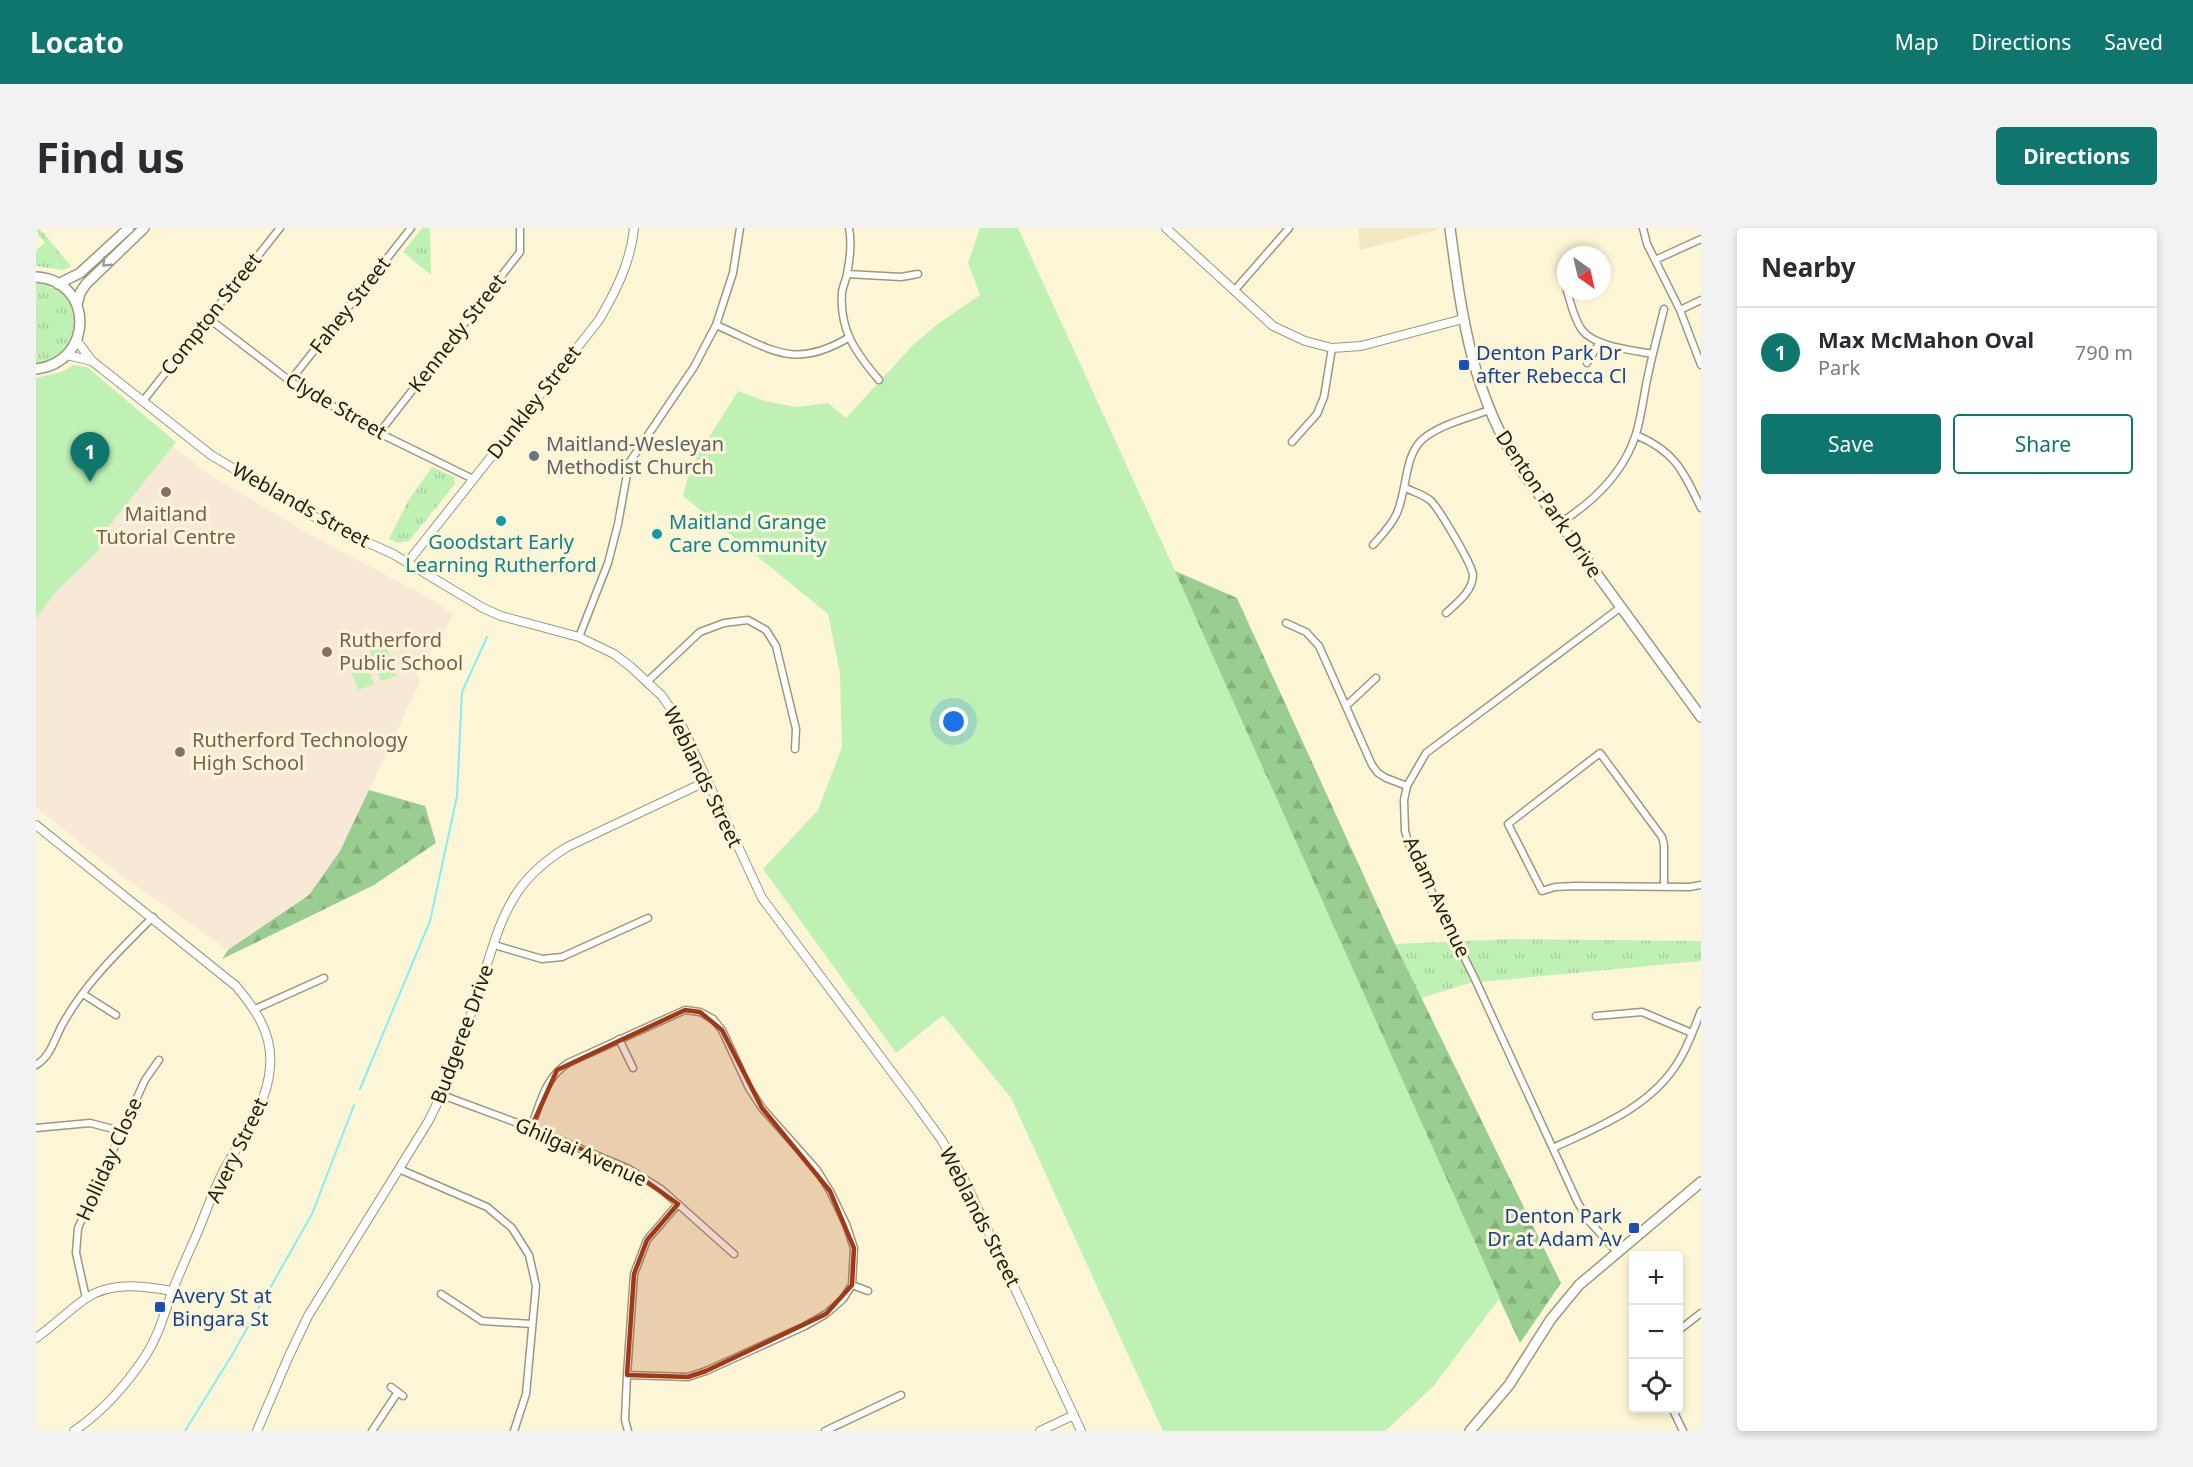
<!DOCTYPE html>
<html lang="en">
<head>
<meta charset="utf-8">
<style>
  body { margin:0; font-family:"Noto Sans",sans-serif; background:#f2f2f3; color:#2b2b33 }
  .controls { position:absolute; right:18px; bottom:18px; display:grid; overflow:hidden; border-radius:6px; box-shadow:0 3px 9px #0003 }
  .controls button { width:54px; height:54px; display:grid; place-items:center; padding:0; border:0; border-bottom:2px solid #e1e1e2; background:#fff; color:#2b2b33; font:30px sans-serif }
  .compass { position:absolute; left:1521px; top:18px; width:54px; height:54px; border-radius:50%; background:#fff; box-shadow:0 3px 9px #0003; rotate:146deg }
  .you { position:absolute; left:918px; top:494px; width:21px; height:21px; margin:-15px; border:4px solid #fff; border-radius:50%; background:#1a73e8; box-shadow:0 0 0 9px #1a73e833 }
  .badge { display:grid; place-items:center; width:39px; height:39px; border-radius:50%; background:#0f766e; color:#fff; font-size:20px; font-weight:700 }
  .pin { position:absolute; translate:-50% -50px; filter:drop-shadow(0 2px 3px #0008) }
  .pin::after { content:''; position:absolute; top:32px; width:21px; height:18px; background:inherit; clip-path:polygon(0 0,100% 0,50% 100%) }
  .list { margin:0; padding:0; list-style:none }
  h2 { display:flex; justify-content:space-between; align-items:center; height:78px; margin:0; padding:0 24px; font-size:26px }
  h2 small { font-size:20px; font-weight:400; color:#7c7c81 }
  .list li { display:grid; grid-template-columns:39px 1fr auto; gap:18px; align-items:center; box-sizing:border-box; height:90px; padding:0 24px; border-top:2px solid #e1e1e2 }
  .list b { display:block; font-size:22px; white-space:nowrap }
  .list p { margin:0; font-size:20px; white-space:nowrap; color:#7c7c81 }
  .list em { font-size:20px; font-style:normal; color:#7c7c81 }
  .actions { display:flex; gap:12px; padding:18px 24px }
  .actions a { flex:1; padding:14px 0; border:2px solid #0f766e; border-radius:6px; text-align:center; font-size:21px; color:#0f766e }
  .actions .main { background:#0f766e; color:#fff }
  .icon { flex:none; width:33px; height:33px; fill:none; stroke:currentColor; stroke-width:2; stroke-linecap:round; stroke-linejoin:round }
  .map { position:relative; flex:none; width:1665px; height:1203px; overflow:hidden; border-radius:6px }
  header { display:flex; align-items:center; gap:36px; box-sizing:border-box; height:84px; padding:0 30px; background:#0f766e; color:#fff }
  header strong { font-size:28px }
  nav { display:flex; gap:33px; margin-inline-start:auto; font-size:21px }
  .intro { display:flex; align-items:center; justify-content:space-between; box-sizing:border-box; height:144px; padding:0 36px }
  h1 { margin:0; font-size:42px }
  .button { padding:15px 27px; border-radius:6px; background:#0f766e; color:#fff; font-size:21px; font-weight:700 }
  main { display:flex; gap:36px; padding:0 36px }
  aside { flex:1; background:#fff; border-radius:6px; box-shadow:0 3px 9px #0003 }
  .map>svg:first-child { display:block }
  .built { fill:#f2e9c2 }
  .education { fill:#f8e9d6 }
  .grass { fill:url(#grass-tufts) }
  .forest { fill:url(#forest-firs) }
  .park { fill:#bff1b5 }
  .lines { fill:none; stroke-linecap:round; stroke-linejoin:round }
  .stream { stroke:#85eef2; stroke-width:2 }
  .minor-casing { stroke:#9e977a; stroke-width:9 }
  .tertiary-casing { stroke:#9e977a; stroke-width:10 }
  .secondary-casing { stroke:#9e977a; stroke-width:12 }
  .minor { stroke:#fff; stroke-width:6 }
  .tertiary { stroke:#fff; stroke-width:8 }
  .secondary { stroke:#fff; stroke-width:9 }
  .oneway { stroke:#9b9a95 }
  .marked { fill:#9f3916; fill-opacity:0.2; stroke:#9f3916; stroke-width:4.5; stroke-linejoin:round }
  .transit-dot { fill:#1a4fb4; stroke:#fdf6d6; stroke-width:2 }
  .worship-dot { fill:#6b7280; stroke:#fdf6d6; stroke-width:2 }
  .education-dot { fill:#8d6e63; stroke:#fdf6d6; stroke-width:2 }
  .culture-dot { fill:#0f9aa8; stroke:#fdf6d6; stroke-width:2 }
  .labels { text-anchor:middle; stroke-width:6; stroke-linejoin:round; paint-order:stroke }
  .street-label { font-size:20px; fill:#211e13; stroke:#fdf6d6 }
  .transit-label { font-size:20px; fill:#164399; stroke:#fdf6d6; text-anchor:start }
  .worship-label { font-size:20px; fill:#5b616d; stroke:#fdf6d6; text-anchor:start }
  .education-label { font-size:20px; fill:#785e54; stroke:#fdf6d6; text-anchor:start }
  .culture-label { font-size:20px; fill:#0d838f; stroke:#fdf6d6; text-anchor:start }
</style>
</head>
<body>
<header>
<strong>Locato</strong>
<nav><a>Map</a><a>Directions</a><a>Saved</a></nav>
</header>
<div class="intro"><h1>Find us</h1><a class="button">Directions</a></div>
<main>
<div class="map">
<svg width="1665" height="1203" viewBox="0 0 1665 1203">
  <defs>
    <pattern id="grass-tufts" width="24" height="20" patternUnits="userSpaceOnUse" patternTransform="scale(1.5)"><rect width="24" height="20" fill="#bff1b5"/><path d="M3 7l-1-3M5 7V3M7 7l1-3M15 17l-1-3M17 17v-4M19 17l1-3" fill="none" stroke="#a4ce9b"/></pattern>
    <pattern id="forest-firs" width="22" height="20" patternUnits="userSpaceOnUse" patternTransform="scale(1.5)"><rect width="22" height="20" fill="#9acd91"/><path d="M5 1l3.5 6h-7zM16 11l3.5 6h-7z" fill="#84b07c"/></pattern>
  </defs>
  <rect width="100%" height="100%" fill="#fdf6d6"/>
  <!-- built -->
  <path class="built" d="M1322,0H1400L1401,2L1324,22Z"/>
  <!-- education -->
  <path class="education" d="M136,218L174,247L280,310L382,364L418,386L381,448L385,452L304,623L273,667L192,722L79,643L0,579V391L18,366L63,322L70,302Z"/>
  <!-- grass -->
  <path class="grass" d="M0,0H3L35,38L27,42L0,38V22L9,15L0,3Z
    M386,0H394L395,47L367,24Z
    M0,54C53,52 53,133 0,136Z
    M396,239L418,249L419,256L373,313L362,315L353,311L372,273Z
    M1476,711L1665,713V733L1434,755L1385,770L1359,716Z"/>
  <!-- forest -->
  <path class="forest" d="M1139,343L1201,370L1359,716L1525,1055L1484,1115L1463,1070L1398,1157L1349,1203H1127Z
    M333,562L389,578L400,615L338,657L186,731L192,722L273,667L304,623Z"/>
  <!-- park -->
  <path class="park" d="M944,0H982L1139,343L1464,1070L1398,1157L1349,1203H1127L975,870L907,787L860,825L727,641L782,582L806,519L804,445L792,386L647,268L655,238L702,163L729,173L760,179L792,175L810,190L877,117L903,95L944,67L932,35Z
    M38,137L51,139L140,214L70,302L63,322L18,366L0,391V150L25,144Z
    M350,417L361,448L345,453L334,423Z
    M327,426L338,456L322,462L311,432Z"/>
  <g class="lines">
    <!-- stream -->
    <path class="stream" d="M324,861L394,693L421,568L426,464L451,409
      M149,1203L196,1127L276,986L318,877"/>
    <defs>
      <path id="minor" d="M813,0C816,15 814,31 811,46C810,52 807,58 806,64C803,102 820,125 843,152
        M1607,0L1611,16L1644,82L1665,137
        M1619,32L1665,11
        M811,46L865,49L882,46
        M1526,47L1530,59
        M1198,63L1253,0
        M1531,63C1535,76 1538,91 1546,102C1559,119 1597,122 1616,126
        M1644,82L1665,72
        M172,90L254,153L343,205L437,251
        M680,97C734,120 756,143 812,110
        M1551,135L1564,114
        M254,153L375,0
        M107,173L244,0
        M343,205L484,24V0
        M1600,207C1640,224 1647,243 1665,280
        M1256,214L1281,186L1288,169L1296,120
        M1370,260C1377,264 1389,267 1395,273C1403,281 1436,336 1437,347C1437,363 1421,375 1410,385
        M1524,295C1557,274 1588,244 1600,206C1605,190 1607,173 1610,157C1615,131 1622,106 1628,81
        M1337,317C1346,307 1354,299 1360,287C1372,263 1367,227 1388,210C1406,196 1432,190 1453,182
        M1250,395L1270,404L1283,418L1336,537L1342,545L1350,550L1371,558
        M543,409L572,335L582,296L593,235L658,139L680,97L697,45L704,0
        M612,453L664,404L688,395L712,392L730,402L740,418L760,501L759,521
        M1310,478L1340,450
        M1628,658V617L1626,609L1564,525L1472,596L1506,663L1519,659L1539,658L1653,659L1665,657
        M458,717L506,731L526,729L612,690
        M47,766L80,787
        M219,781L288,750
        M1560,788L1606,784L1656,805
        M583,811L597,840
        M0,837C14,829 18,813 25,799C48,756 83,723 117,689
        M406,867L495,900L593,941L625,961L698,1026
        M0,900L54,895L85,903
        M495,900C504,875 509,850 532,835L649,782L664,784L677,791L686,802L713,860L726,880L781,942L794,963L810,996L818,1020L816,1057L807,1071L790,1086L769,1098L670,1143L652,1149L591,1147
        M1517,920C1562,899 1615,879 1642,834C1652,819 1658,800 1665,783
        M363,941L451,979L476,1000L493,1027L500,1058L490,1166L478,1203
        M1580,1023L1553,993L1542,975L1438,749L1374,620L1369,603L1368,572L1371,558L1390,525L1585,379
        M816,1057L832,1063
        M405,1066L446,1093L496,1096
        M50,1070L40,1025L42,1000L109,852L123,832
        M1642,1103L1665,1085
        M355,1159L367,1168
        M1636,1180L1647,1203
        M336,1203L362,1164
        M592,1203L589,1192L591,1147L598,1046L611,1012L642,976
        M789,1203L865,1167"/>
      <path id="tertiary" d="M1130,0L1237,98L1269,113L1296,120L1325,118L1427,91
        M41,113L56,133L175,227L289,295L357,326L447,380L465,388L543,409L578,426L595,439L626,468L645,496L653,513L726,670L876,871L905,911L928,951L1045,1203
        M31,127L56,133
        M372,334L563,92C580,63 595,33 598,0
        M0,597L200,758C220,782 237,806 234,839C231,879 206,909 188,942C178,961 171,981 163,1001C154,1022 144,1043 136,1064C128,1086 123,1107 110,1127C91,1156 66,1184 38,1203
        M0,1110C17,1098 32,1083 49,1071C74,1053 108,1058 136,1063
        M221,1203L252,1130L272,1088L392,894C416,848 431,798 447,749C456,722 463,693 479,668C492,647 510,632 531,619L671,553
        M1004,1203L1038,1187"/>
      <path id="secondary" d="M1414,0C1426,91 1436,168 1488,246L1665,489
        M0,49C58,52 59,134 0,141
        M22,56L44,45L93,0
        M41,77L44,65L50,56L108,0
        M1434,1203L1473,1157L1515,1091L1543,1057L1665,954"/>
    </defs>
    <!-- minor casing -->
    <use href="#minor" class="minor-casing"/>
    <!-- tertiary casing -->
    <use href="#tertiary" class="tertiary-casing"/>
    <!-- secondary casing -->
    <use href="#secondary" class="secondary-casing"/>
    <!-- minor -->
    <use href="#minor" class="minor"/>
    <!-- tertiary -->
    <use href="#tertiary" class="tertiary"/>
    <!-- secondary -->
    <use href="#secondary" class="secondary"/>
  </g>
  <!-- one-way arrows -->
  <defs><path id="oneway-chevron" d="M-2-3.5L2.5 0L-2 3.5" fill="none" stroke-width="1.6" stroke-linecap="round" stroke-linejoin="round" transform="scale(1.5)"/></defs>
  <use class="oneway" href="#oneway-chevron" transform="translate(70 35) rotate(136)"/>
  <!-- marked area -->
  <path class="marked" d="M649,782L664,784L686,802L726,880L794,963L818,1020L816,1057L790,1086L670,1143L652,1149L591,1147L598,1046L611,1012L642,976L593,941L495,900L521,842Z"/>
  <!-- markers -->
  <g class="transit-dot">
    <rect x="1422" y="131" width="12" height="12" rx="3"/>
    <rect x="1592" y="994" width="12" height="12" rx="3"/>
    <rect x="118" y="1073" width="12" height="12" rx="3"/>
  </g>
  <circle class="worship-dot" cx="498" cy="228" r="6"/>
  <g class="education-dot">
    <circle cx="130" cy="264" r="6"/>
    <circle cx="291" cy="424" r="6"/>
    <circle cx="144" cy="524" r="6"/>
  </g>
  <g class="culture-dot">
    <circle cx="465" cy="293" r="6"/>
    <circle cx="621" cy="306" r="6"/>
  </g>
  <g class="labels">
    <!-- street labels -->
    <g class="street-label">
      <text transform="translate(314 77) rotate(-52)" y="7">Fahey Street</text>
      <text transform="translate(175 86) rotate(-52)" y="7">Compton Street</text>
      <text transform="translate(421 105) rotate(-52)" y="7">Kennedy Street</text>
      <text transform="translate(498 174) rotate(-52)" y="7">Dunkley Street</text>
      <text transform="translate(300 178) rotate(30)" y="7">Clyde Street</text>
      <text transform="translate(1513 276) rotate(56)" y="7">Denton Park Drive</text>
      <text transform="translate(265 277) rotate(29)" y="7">Weblands Street</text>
      <text transform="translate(667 549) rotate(64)" y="7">Weblands Street</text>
      <text transform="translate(1401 669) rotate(65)" y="7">Adam Avenue</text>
      <text transform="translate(426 806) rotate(-70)" y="7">Budgeree Drive</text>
      <text transform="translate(201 922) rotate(-64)" y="7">Avery Street</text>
      <text transform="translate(545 924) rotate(24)" y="7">Ghilgai Avenue</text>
      <text transform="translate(73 931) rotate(-66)" y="7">Holliday Close</text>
      <text transform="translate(944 989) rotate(63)" y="7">Weblands Street</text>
    </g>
    <!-- transit labels -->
    <g class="transit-label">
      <text x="1440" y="132">Denton Park Dr<tspan x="1440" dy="23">after Rebecca Cl</tspan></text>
      <text x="1586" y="995" text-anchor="end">Denton Park<tspan x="1586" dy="23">Dr at Adam Av</tspan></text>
      <text x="136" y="1075">Avery St at<tspan x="136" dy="23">Bingara St</tspan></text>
    </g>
    <!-- worship labels -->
    <g class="worship-label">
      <text x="510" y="223">Maitland-Wesleyan<tspan x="510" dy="23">Methodist Church</tspan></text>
    </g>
    <!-- education labels -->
    <g class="education-label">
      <text x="130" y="293" text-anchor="middle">Maitland<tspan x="130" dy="23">Tutorial Centre</tspan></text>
      <text x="303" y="419">Rutherford<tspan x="303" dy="23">Public School</tspan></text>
      <text x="156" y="519">Rutherford Technology<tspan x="156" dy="23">High School</tspan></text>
    </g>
    <!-- culture labels -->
    <g class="culture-label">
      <text x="633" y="301">Maitland Grange<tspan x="633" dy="23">Care Community</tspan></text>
      <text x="465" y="321" text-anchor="middle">Goodstart Early<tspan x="465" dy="23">Learning Rutherford</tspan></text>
    </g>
  </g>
</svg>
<div class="controls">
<button>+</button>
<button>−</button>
<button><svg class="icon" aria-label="locate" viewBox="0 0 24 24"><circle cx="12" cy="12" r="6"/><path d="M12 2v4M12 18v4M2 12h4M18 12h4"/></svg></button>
</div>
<svg class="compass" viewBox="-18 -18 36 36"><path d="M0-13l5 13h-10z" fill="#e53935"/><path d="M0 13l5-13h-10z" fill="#7c7c81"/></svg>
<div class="you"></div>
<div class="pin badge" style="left:54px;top:254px">1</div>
</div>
<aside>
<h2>Nearby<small></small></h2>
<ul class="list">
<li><span class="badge">1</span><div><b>Max McMahon Oval</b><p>Park</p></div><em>790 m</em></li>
</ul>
<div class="actions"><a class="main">Save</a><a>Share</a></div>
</aside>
</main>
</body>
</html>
